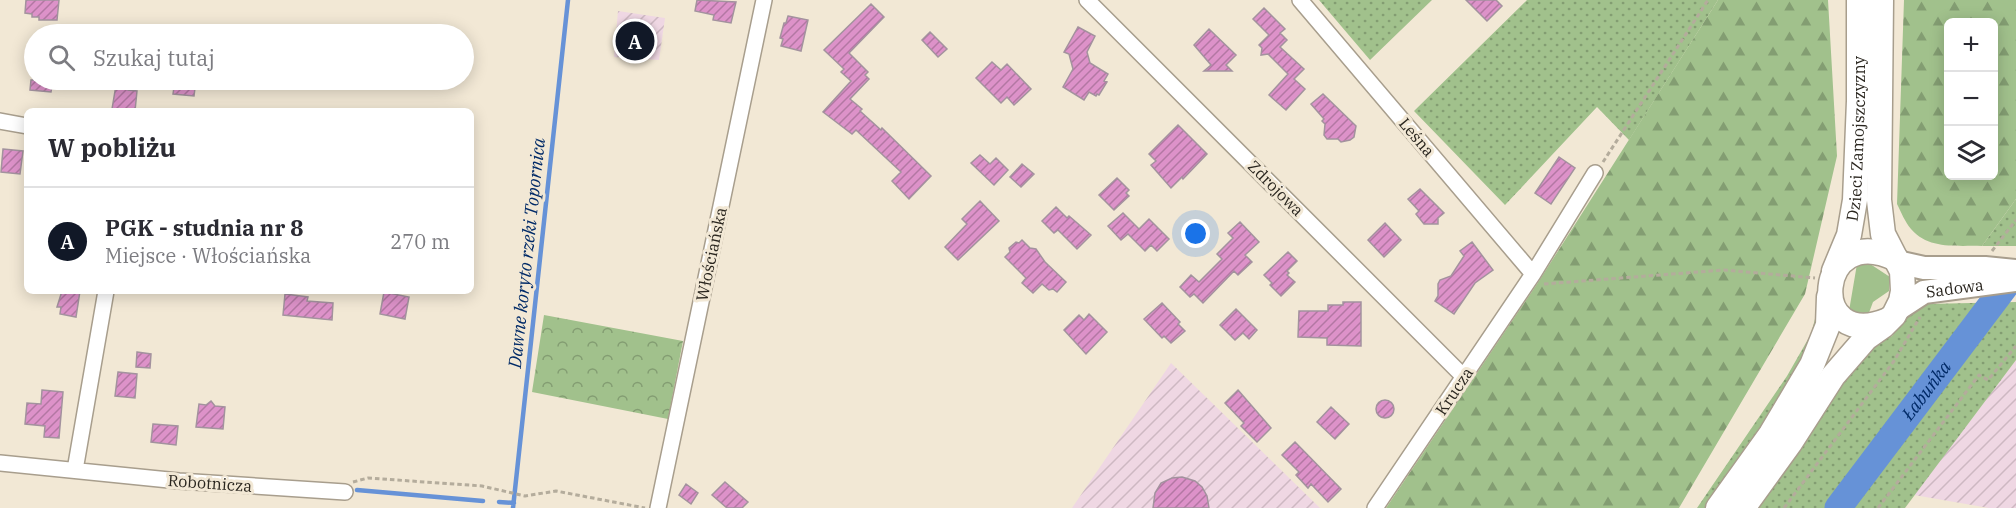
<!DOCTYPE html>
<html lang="pl">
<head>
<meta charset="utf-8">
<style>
  body { margin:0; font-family:"IBM Plex Serif",serif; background:#f7f7f7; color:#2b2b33 }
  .controls { position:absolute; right:18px; top:18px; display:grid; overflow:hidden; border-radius:9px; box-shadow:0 3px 15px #0003 }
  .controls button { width:54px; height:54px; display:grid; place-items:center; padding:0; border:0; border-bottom:2px solid #e1e1e2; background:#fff; color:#2b2b33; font:30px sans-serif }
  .you { position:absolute; left:1196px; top:234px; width:21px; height:21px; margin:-15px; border:4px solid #fff; border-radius:50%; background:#1a73e8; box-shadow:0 0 0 9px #1a73e833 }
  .badge { display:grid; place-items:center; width:39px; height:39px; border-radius:50%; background:#111827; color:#fff; font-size:20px; font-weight:700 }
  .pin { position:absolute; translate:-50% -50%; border:3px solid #fff; box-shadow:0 2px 6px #0006 }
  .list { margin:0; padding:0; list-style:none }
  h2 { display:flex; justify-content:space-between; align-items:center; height:78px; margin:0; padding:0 24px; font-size:26px }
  h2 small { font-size:20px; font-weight:400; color:#7c7c81 }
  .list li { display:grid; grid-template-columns:39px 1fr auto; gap:18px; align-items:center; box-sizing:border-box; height:108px; padding:0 24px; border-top:2px solid #e1e1e2 }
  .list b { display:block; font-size:22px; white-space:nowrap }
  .list p { margin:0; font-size:20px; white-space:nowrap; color:#7c7c81 }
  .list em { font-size:20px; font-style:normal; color:#7c7c81 }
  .icon { flex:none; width:33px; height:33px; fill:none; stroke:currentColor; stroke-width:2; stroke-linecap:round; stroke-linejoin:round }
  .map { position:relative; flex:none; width:2016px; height:508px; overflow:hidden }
  .search { position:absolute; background:#fff; box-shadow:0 3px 15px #0003; left:24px; top:24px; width:450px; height:66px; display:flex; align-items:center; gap:15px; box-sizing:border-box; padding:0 21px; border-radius:33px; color:#7c7c81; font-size:22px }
  .panel { position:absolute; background:#fff; box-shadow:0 3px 15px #0003; left:24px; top:108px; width:450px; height:186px; border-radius:9px }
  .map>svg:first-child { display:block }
  .industrial { fill:url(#industrial-furrows) }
  .grass { fill:url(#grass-dots) }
  .forest { fill:url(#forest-firs); fill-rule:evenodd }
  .park { fill:url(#park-crowns) }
  .garden { fill:#a1c18c }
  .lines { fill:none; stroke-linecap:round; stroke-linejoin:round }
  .stream { stroke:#6692d7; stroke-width:4.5 }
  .river { stroke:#6692d7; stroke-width:27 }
  .building { fill:url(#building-hatch); stroke:#a3929e; stroke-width:1.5 }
  .minor-casing { stroke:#a89e8d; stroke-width:18 }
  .secondary-casing { stroke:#a89e8d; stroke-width:26 }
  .primary-casing { stroke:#a89e8d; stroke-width:27 }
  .path { stroke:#b4ac9c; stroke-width:3; stroke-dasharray:4.5 3; stroke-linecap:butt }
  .minor { stroke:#fff; stroke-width:15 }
  .secondary { stroke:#fff; stroke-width:22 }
  .primary { stroke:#fff; stroke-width:24 }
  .labels { text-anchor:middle; stroke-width:6; stroke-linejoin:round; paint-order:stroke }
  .street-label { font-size:16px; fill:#2a261f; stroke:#f2e8d5 }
  .water-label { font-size:18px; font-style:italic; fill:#012a67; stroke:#f2e8d5 }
</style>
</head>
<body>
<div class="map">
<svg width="2016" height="508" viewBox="0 0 2016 508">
  <defs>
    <pattern id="industrial-furrows" width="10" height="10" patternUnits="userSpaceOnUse" patternTransform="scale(1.5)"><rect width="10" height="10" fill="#efd7e3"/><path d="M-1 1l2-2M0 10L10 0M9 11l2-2" fill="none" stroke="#cdb8c2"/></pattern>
    <pattern id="grass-dots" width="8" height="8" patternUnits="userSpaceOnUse" patternTransform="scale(1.5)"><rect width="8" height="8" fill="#a1c18c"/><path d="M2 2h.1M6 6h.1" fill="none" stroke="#839d72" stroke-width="1.8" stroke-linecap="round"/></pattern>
    <pattern id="forest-firs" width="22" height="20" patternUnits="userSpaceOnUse" patternTransform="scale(1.5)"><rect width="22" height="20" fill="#a1c18c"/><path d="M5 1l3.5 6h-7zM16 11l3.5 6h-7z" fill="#839d72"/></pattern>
    <pattern id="park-crowns" width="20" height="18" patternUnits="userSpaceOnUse" patternTransform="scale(1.5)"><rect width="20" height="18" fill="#a1c18c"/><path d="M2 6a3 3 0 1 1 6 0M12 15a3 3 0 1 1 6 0" fill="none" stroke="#839d72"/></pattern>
    <pattern id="building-hatch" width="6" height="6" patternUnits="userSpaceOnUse" patternTransform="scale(1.5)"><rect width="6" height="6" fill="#dd92c9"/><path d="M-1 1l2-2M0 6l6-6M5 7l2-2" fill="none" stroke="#b377a3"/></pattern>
  </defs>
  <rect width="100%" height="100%" fill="#f2e8d5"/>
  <!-- industrial -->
  <path class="industrial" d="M618,11L665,18L659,60L614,57Z
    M2016,360V508H1989L1914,495Z
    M1171,363L1320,508H1072Z"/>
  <!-- grass -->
  <path class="grass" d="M1319,0H1432L1370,60Z
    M1527,0H1718L1629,140L1597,107L1505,205L1414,111Z
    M2016,199V246H1982Z
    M2016,302V360L1905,508H1756L1857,362L1872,346L1892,336L1911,313L1927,304Z
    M1815,319L1817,326L1794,379L1707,508H1697L1787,376L1811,334Z"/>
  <!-- forest -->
  <path class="forest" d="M1718,0H1828L1837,156L1805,294L1679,508H1386L1537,284Z
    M1904,0H2016V199L1982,246C1957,245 1929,250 1911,229C1905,222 1901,212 1897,204ZM1948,22H1994V176H1948Z"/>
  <!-- park -->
  <path class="park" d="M544,315L683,341L668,419L532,392Z"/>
  <!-- garden -->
  <path class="garden" d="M1864,260L1890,277L1889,291L1873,302L1867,318L1849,311L1857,264Z"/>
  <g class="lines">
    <!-- stream -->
    <path class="stream" d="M357,490L483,501
      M499,502L514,503
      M513,508L568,0"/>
    <!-- river -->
    <path class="river" id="s1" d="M1838,508L2016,272"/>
  </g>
  <!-- building -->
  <path class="building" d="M26,0H59L57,20H39V17H32V14L25,13Z
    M697,0L736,2L731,23L713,20L714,15L695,11Z
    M1466,0H1496L1502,6L1487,21Z
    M871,4L884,17L849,53L868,72L865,75L869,79L850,99L862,109L860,111L881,130L882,128L931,176L909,199L892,181L901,172L856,130L852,134L823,112L851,81L841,72L844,69L824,50Z
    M1264,8L1285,29L1280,33L1287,40L1280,47L1304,69L1294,79L1305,89L1286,110L1269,95L1288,74L1268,54L1261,55L1262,48L1259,45L1269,35L1253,19Z
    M788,16L808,20L801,51L781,46L783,39L780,38L784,23H786Z
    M1078,27L1095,36L1087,52L1090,63L1108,74L1104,81L1107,82L1099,95L1097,94L1096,96L1089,92L1084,100L1063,87L1073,69L1069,54L1064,52Z
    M1209,29L1236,55L1226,65L1232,71H1204L1211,65L1194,45Z
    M930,32L947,49L938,57L922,40Z
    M992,62L1001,70L1007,64L1031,89L1014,105L1007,97L1001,103L976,78Z
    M31,80H53L51,92L30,90Z
    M175,80H196L194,96L173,94Z
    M116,85L128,87V90L137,91L135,111L112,109Z
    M1323,94L1356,126L1354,137L1350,140L1341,142L1338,139H1327L1324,135L1325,124L1322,121L1324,119L1311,104Z
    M1178,125L1207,154L1183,179L1182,177L1171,188L1151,165L1156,161L1149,154Z
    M3,149L23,151L20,174L1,172Z
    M980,155L990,164L996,158L1008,170L994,185L971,163Z
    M1559,157L1575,168L1551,204L1535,193Z
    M1022,164L1034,174L1021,187L1010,177Z
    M1117,178L1129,190L1126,193L1129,196L1114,210L1099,195Z
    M1420,189L1444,213L1438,218V224H1424L1416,214L1419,211L1408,199Z
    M980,201L999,221L958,260L945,247L967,224L962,219Z
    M1056,207L1067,218L1069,216L1091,235L1077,249L1058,230L1054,233L1042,221Z
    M1123,213L1139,229L1149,219L1169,239L1157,251L1151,245L1145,251L1128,234L1121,240L1108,226Z
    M1240,222L1259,242L1245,255L1252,262L1238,275L1234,271L1203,303L1194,294L1190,297L1180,287L1191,275L1199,282L1222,259L1217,254L1233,238L1228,233Z
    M1385,223L1401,240L1384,257L1368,240Z
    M1022,240L1030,248L1036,249L1045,262L1066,282L1057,292L1053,289L1049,290L1042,284L1033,293L1022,283L1026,278L1005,257L1010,252L1009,248L1016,242L1019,243Z
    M1472,242L1493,270L1475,283L1454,314L1435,301L1438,296V284L1440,280L1451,276L1464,256L1460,251Z
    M1288,252L1297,261L1287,271L1289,273L1287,275L1295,282L1281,296L1270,285L1272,283L1264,275Z
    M62,291H80L76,317L60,314L61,307H57Z
    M384,292L409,297L405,319L380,314Z
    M285,294L308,297L307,301L333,303L332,320L283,315Z
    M1343,302H1361V346L1327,345V338L1298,337L1299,311H1328V305H1343Z
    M1162,303L1180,322L1178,324L1185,331L1171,343L1164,336L1162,338L1144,319Z
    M1236,309L1257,330L1249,339L1243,333L1235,340L1220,325Z
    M1089,314L1107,332L1086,354L1064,330L1079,315L1084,320Z
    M137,352L151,354L150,368L136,367Z
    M118,372L137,374L135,398L115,396Z
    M42,390L63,392L59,438L44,437L45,426L25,424L27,403L41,404Z
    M1238,390L1271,428L1257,442L1241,426L1244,423L1225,403Z
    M1376 409a9 9 0 1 1 18 0a9 9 0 1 1-18 0Z
    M211,401L215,406L225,407L223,429L196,427L199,404L206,405Z
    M1331,407L1349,424L1335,439L1317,422Z
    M153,424L178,426L176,445L151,442Z
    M1295,442L1341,489L1328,502L1311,484L1308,488L1296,475L1299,472L1282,455Z
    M1182,477L1195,481L1202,487L1207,496L1209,508H1153L1155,493L1161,483L1172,478Z
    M725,482L748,502L742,508H727L712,495Z
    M686,484L698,493L691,504L679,495Z"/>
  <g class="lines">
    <defs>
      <path id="minor" d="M1087,0L1464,377
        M1300,0L1533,274
        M0,121L27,126
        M0,463L179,481L345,492
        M75,470L106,291
        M658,508L764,0
        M1375,508L1533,274L1595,173"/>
      <g id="secondary">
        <path d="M1897,262L1924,268H1985L2016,271"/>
        <path id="s2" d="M1898,309L1924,292L2016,280"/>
      </g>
      <g id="primary">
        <path id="s3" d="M1834,271L1849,235L1855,200L1859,101V0"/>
        <path d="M1888,320C1805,354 1815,219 1896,259"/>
        <path d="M1718,508L1771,434L1812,365L1828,325L1829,297"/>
        <path d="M1743,508L1790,443L1833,376L1866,338L1883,326L1894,315L1901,301L1903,291L1902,271L1883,234L1879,200L1881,0"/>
      </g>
    </defs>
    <!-- minor casing -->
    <use href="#minor" class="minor-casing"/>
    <!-- secondary casing -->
    <use href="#secondary" class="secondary-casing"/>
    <!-- primary casing -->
    <use href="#primary" class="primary-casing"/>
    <!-- path -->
    <path class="path" d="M1603,162L1708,0
      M1992,251L2016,220
      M1544,284L1724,270L1815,278
      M353,482L368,478L482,486L525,496L556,491L645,508
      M1784,508L1894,361L1920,317
      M1878,508L1979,375L1988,380L2016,346"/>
    <!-- minor -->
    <use href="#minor" class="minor"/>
    <!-- secondary -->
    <use href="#secondary" class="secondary"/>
    <!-- primary -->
    <use href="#primary" class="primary"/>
  </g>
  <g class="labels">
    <!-- street labels -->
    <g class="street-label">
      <text transform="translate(1417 137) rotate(50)" y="6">Leśna</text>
      <text dy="6" stroke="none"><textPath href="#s3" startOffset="136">Dzieci Zamojszczyzny</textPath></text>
      <text transform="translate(1276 188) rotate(45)" y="6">Zdrojowa</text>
      <text transform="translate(711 254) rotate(-78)" y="6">Włościańska</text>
      <text dy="6" stroke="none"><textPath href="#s2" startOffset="62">Sadowa</textPath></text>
      <text transform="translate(1454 391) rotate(-56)" y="6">Krucza</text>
      <text transform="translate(210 483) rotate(4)" y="6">Robotnicza</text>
    </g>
    <!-- water labels -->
    <g class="water-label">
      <text transform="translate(527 253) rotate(-84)" y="6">Dawne koryto rzeki Topornica</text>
      <text dy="6" stroke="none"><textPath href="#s1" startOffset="147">Łabuńka</textPath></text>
    </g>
  </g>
</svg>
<div class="controls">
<button>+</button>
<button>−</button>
<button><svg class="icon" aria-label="layers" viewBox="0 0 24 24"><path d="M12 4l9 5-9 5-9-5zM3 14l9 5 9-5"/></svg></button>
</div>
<div class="you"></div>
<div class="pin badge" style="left:635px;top:41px">A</div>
<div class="search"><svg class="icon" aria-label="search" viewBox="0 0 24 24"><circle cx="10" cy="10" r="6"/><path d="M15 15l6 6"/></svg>Szukaj tutaj</div>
<section class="panel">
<h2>W pobliżu<small></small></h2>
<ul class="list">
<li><span class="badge">A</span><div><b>PGK - studnia nr 8</b><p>Miejsce · Włościańska</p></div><em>270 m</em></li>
</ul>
</section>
</div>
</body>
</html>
